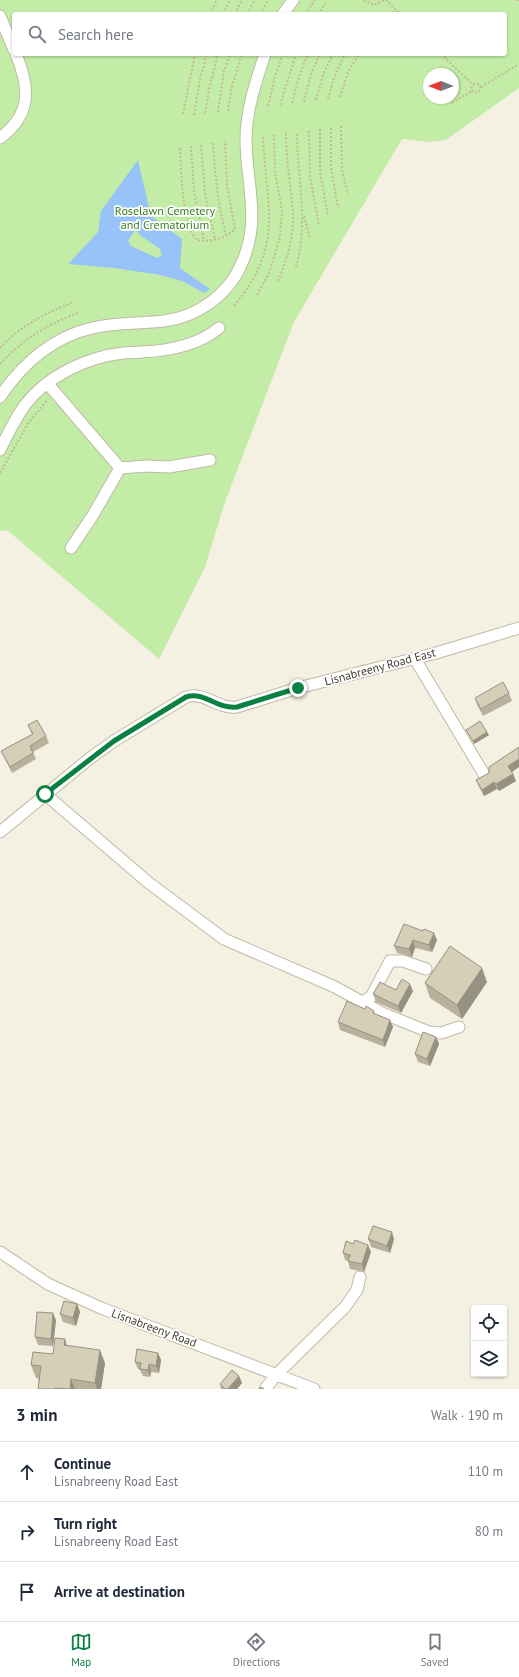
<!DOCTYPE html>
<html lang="en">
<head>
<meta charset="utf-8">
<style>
  body { margin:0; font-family:"PT Sans",sans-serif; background:#f6f6f7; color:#1f2937 }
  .controls { position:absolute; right:12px; bottom:12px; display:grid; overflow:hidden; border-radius:4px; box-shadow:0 1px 3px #0004 }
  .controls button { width:36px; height:36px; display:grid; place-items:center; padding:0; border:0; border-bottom:1px solid #e0e1e3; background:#fff; color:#1f2937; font:20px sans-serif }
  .compass { position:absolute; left:423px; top:68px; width:36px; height:36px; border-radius:50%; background:#fff; box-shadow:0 1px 3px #0004; rotate:270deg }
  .stop { position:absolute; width:12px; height:12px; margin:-9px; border:3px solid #0b8043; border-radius:50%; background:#fff }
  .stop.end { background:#0b8043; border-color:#fff; box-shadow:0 1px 4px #0008 }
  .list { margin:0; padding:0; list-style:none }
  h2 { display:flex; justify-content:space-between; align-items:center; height:52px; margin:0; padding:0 16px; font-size:17px }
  h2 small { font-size:13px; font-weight:400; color:#747a83 }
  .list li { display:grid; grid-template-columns:26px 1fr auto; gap:12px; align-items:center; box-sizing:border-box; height:60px; padding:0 16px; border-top:1px solid #e0e1e3 }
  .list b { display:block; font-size:15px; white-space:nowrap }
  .list p { margin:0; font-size:13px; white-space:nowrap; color:#747a83 }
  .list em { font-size:13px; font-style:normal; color:#747a83 }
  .icon { flex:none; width:22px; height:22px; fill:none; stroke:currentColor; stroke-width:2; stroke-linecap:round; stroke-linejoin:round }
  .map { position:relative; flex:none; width:519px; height:1389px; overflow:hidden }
  .search { position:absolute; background:#fff; box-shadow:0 1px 3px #0004; left:12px; right:12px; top:12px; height:44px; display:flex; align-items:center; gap:10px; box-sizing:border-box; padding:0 14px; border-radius:4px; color:#747a83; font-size:15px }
  .sheet { height:232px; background:#fff }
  nav { display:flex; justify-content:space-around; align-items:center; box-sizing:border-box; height:56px; border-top:1px solid #e0e1e3; background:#fff; font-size:11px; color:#747a83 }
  nav a { display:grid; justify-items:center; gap:2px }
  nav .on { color:#0b8043 }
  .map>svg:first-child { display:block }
  .green { fill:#c3eda6; fill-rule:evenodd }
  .water { fill:#97c3f8; fill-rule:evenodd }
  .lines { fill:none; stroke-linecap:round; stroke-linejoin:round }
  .minor-casing { stroke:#c0baa4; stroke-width:13 }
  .path { stroke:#c3b994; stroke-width:2; stroke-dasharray:2 2; stroke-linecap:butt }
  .minor { stroke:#fff; stroke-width:11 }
  .wall { fill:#b8b29d }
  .shaded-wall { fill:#969180 }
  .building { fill:#d6cfb7; stroke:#969180 }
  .route { stroke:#0b8043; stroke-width:5 }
  .labels { text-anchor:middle; stroke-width:3.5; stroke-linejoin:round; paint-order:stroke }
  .park-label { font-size:12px; fill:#367e1f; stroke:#fff }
  .street-label { font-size:12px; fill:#464132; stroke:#fff }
</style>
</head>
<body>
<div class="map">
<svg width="519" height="1389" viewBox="0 0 519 1389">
  <rect width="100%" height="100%" fill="#f4f1e3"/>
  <!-- green -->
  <path class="green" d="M0,0H519V88L446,140L429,142L402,139L294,322L225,502L205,567L159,659L7,530L0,531ZM14,14H505V54H14ZM429,74H453V98H429Z"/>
  <!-- water -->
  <path class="water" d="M138,160L151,216L182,239L180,268L210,289L204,293L182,281L160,275L114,268L68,264L98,232L101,211ZM135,230L141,236L160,249L162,255L157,258L131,246L128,241Z"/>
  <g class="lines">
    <defs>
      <path id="minor" d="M283,14L293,0
        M0,16L14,50
        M0,138C32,114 30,88 16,54
        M47,383L120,468L147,466L169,467L210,460
        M0,397C22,364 53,337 92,328C117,322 140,324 164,321C197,317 228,295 241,265C262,220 246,185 246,139C246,111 256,81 265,54
        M0,450C7,435 15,419 25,405C47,376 87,357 123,353C129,352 135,353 141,352C168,351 198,345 219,328
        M71,548L93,515L120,468
        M415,659L485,776
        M45,794L149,883L224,939L335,987L382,1013L429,1032L441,1033L459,1027
        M0,832L89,759L114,741L186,697C205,691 216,709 237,707L298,688L436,653L519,628
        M364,1001L371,997L390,961H403L426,969
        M0,1252L48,1284L101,1308L314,1389
        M265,1389L277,1374L345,1307L357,1290L360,1277"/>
    </defs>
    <!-- minor casing -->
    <use href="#minor" class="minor-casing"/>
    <!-- path -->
    <path class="path" d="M364,0L374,5L385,0
      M386,0L400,14
      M517,0H519
      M210,14L217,0
      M223,14L230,0
      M235,14L242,0
      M247,14L255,0
      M260,14L268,0
      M305,14L315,0
      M318,14L326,3
      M332,14L333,12
      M441,54L473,85
      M471.5 88a4.5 4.5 0 1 1 9 0a4.5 4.5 0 1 1-9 0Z
      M481,87L519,64
      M340,97L348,72L359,54
      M328,99L334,78L345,54
      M316,100L323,75L333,54
      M304,102L311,74L320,54
      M292,103L300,73L308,54
      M452,103L472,91
      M280,105L296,54
      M268,106L275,76L283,54
      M228,111L232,86L242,54
      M218,112L224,71L230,54
      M205,113L210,85L218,54
      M183,114L195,54
      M194,115L200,79L207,54
      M341,126L342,170L348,194
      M331,128V167L338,208
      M320,129V172L328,216
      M309,131L310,177L319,225
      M213,143C215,175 218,205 226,235
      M201,145L205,194L215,239
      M191,146L194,191L204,241
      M180,148C181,168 182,226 197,240C210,243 225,238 235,229L227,185L225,141
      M304,216L310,238
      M296,267C309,222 297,177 297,132
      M278,281C287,260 294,236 293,213C291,186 286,160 286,133
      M257,295L269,273L280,237L282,211L275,173L274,135
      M234,306C285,245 266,207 263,136
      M0,348C20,326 47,312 74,302
      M0,364C22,340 47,324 78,313
      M0,473L27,425L48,399"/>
    <!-- minor -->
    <use href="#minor" class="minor"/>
  </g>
  <!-- wall -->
  <path class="wall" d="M509,693L512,701L483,716L477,705L475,698Z
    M28,725L46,736L49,743L33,752L36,759L12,773L1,751L32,734Z
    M466,730L489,735L474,744L468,733Z
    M519,767L512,772L516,781L499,791L497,789L484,796L479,787L476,780Z
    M404,924L437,940L432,952L415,948L412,957L397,953L394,946Z
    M487,982L462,1019L430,998L425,983Z
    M396,990L413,991L401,1013L376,1002L373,994Z
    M374,1011L375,1014L390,1020L393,1027L385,1047L340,1030L338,1022Z
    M436,1037L439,1044L430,1066L418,1062L415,1054Z
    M368,1239H394L390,1253L371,1247Z
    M353,1244L371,1252L364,1272L350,1269L348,1261L345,1260L343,1253Z
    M77,1304L80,1312L76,1326L63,1322L60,1314Z
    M56,1320L53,1346L38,1345L35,1337Z
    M67,1345L105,1363L101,1389H38L39,1379L36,1378L31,1365L53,1354Z
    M158,1353L161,1360L159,1373L151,1372L150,1377L143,1376L140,1370L138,1369L135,1362Z
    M239,1376L242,1383L237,1389H221L220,1384Z"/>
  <!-- shaded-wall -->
  <path class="shaded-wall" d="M487,732L489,735L474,744L473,741Z
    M519,759V767L510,773L508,766Z
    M513,774L516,781L499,791L496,784Z
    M494,782L497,789L484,796L482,790Z
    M434,933L437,940L432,952L429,945Z
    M413,940L415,948L412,957L409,949Z
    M482,968L487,982L462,1019L457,1005Z
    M410,984L413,991L401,1013L398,1006Z
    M390,1020L393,1027L385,1047L383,1040Z
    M436,1037L439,1044L430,1066L427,1059Z
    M392,1232L394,1239L390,1253L387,1246Z
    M368,1245L371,1252L364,1272L362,1264Z
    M77,1304L80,1312L76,1326L73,1318Z
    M53,1313L56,1320L53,1346L51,1339Z
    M65,1339L69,1353L64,1345Z
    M100,1350L105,1363L101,1389H97L95,1383Z
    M158,1353L161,1360L159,1373L156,1366Z
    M149,1364L151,1372L150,1377L148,1370Z
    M239,1376L242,1383L237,1389H228Z
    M71,1379L75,1389H70Z"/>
  <!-- building -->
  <path class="building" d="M503,682L509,693L481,709L475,698Z
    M37,720L46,736L30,746L33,753L10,767L1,751L33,734L28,725Z
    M480,721L487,732L473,741L466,730Z
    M519,747V759L508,766L513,774L496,784L494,782L482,790L476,780L489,773V767Z
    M404,924L423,931L424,929L434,933L429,945L413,940L409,949L394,946Z
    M450,946L482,968L457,1005L425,983Z
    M402,979L410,984L398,1006L373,994L380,982L396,990Z
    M347,1001L365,1009L366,1006L374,1011L373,1013L390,1020L383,1040L338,1022Z
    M423,1032L436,1037L427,1059L415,1054Z
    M373,1226L392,1232L387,1246L368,1239Z
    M355,1240L368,1245L362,1264L348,1261L350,1255L343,1253L346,1241L353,1244Z
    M64,1301L77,1304L73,1318L60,1314Z
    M37,1312L53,1313L51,1339L35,1337Z
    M55,1338L65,1339L64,1345L100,1350L95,1383L71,1379L70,1389L55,1388V1389H38L41,1366L31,1365L33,1352L53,1354Z
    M137,1349L158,1353L156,1366L149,1364L148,1370L140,1369L141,1363L135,1362Z
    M232,1370L239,1376L228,1389H225L220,1384Z
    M261,1387L264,1389H259Z"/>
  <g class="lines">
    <!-- route -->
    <path class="route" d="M45,794L114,741L186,697C205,691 215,709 237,707L298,688"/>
  </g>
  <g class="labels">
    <!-- park labels -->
    <g class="park-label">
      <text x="165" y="215">Roselawn Cemetery<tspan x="165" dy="14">and Crematorium</tspan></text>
    </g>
    <!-- street labels -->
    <g class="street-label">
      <text transform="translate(380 667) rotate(-15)" y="4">Lisnabreeny Road East</text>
      <text transform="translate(154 1328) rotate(20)" y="4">Lisnabreeny Road</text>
    </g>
  </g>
</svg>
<div class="controls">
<button><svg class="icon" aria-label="locate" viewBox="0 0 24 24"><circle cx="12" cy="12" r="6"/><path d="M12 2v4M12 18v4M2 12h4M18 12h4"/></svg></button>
<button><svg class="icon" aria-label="layers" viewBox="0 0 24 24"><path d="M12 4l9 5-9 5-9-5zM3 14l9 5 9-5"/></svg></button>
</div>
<svg class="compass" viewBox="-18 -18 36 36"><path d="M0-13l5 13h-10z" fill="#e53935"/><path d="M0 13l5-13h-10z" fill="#747a83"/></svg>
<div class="stop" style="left:45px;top:794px"></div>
<div class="stop end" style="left:298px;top:688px"></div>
<div class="search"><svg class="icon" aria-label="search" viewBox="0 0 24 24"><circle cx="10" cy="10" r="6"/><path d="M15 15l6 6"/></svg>Search here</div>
</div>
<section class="sheet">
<h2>3 min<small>Walk · 190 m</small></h2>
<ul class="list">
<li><svg class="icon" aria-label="ahead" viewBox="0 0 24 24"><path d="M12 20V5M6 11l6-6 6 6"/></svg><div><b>Continue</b><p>Lisnabreeny Road East</p></div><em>110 m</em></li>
<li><svg class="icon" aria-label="right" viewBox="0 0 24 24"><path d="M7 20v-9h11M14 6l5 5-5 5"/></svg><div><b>Turn right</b><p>Lisnabreeny Road East</p></div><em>80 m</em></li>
<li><svg class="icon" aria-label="arrive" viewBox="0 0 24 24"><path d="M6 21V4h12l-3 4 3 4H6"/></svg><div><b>Arrive at destination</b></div></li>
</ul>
</section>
<nav>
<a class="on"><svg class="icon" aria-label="map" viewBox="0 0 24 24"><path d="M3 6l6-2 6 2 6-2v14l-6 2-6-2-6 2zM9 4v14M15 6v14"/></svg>Map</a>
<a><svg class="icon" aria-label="directions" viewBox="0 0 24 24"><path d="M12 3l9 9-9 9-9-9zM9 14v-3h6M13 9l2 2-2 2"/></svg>Directions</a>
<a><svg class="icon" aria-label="saved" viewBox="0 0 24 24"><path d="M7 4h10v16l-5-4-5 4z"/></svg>Saved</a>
</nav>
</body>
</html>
